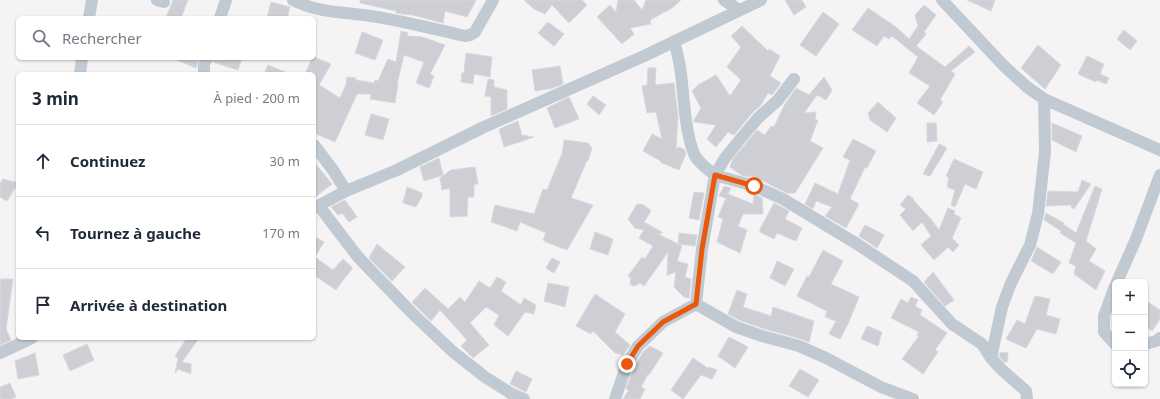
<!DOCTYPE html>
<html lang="fr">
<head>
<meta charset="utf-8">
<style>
  body { margin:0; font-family:"Noto Sans",sans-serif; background:#f2f2f3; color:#1f2937 }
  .controls { position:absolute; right:12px; bottom:12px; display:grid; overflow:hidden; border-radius:6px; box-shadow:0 1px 3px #0004 }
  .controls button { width:36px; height:36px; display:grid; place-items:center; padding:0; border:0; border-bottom:1px solid #e0e1e3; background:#fff; color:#1f2937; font:20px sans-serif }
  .stop { position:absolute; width:12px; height:12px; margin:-9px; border:3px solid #ea580c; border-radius:50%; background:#fff }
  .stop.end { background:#ea580c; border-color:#fff; box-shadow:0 1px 4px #0008 }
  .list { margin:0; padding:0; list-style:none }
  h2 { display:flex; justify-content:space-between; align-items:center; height:52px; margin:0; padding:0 16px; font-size:17px }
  h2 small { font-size:13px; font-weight:400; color:#747a83 }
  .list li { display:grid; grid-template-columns:26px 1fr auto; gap:12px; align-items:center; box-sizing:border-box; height:72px; padding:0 16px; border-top:1px solid #e0e1e3 }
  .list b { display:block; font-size:15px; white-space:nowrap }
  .list em { font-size:13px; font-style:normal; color:#747a83 }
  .icon { flex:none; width:22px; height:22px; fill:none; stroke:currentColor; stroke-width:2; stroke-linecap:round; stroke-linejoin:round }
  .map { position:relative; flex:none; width:1160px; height:399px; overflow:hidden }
  .search { position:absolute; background:#fff; box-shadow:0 1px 3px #0004; left:16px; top:16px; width:300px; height:44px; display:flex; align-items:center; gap:10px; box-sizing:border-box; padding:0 14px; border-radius:6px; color:#747a83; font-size:15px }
  .panel { position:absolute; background:#fff; box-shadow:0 1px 3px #0004; left:16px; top:72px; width:300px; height:268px; border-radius:6px }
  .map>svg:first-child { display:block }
  .building { fill:#cdcfd5; stroke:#d7d9de }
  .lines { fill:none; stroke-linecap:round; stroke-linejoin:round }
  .minor { stroke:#c1cad2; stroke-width:12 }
  .route { stroke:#ea580c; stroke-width:5 }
</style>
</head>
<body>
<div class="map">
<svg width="1160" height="399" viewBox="0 0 1160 399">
  <rect width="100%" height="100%" fill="#f5f3f3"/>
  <!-- building -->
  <path class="building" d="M173,0H188L181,18H166Z
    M360,0H476L467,17L445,11L443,23L409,14V15L396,13V11L360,3Z
    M524,0H582L587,5L569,23L552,5L545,14L534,9Z
    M618,0H634L642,10L646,0H681L672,8L650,20L651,24L630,28L634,34L622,44L597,17L610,5L616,12Z
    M785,0H802L806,7L794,15Z
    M967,0H995L991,11Z
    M271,2L290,7L287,18H267Z
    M924,5L936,15L924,32L926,34L916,46L945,67L969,46L975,52L951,71L955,74L940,100L943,102L934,115L917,103L930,86L909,73L918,57L892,36L889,39L884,36L877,46L852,30L868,8L896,27L909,39L918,26L915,15Z
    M823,12L839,24L816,56L800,45Z
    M548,22L564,34L554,46L538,33Z
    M742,26L768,51L769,49L780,56L770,76L781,83L772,95L768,93L761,105L752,113L734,135L728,132L716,147L707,139L716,125L694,122V120L701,108L692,91L698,85L716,75L730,96L741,80L727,67L741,47L731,36Z
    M1124,30L1137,41L1130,50L1117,39Z
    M401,31L408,33L407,36L422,37L445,45L430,74L434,76L429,88L416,83L424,62L404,55L397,84H398L395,103L370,99L371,94H357L335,142L314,133V74H305L312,58L314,57L331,64L319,85L340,98L346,85L347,77L356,78V80L374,83L375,80L378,81L388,59L396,62Z
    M362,32L383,40L375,60L355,53Z
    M1038,45L1061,65L1045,89L1021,68Z
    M466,53L492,57L490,77L474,74L473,84L461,82L462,73H464Z
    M1087,56L1104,64L1100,74L1109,78L1106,84L1097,80L1096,82L1078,74Z
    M172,58H199L196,68Z
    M214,58H242L238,70L213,62Z
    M268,65L290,74H264Z
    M560,66L563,84L553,88L535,91L532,70Z
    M648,68H656L655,85L674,83L678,117L676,149L678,147L684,149L686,154L679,170L660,162L661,161L643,151L652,134L662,139L656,112L647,113L642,86L647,85Z
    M824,77L832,90L826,100L817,95L804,113L816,112L815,120H818L810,141L823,148L795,193H787L751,175L750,177L741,175L730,167L733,159L757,130L765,135L771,126L774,127L785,104L796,88L809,95Z
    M488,79L494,80V87L507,90V109L491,116V97L485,96Z
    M593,96L606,105L599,115L587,104Z
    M569,97L579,119L555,128L547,108Z
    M878,102L896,118L887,132L870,120L868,113Z
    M371,114L389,119L383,140L365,135Z
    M518,121L522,135L534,137L504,147L499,129Z
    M927,123H936L937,141L927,142Z
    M1052,123L1082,136L1076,152L1052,140Z
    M853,139L876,151L867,168L865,167L850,199L859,204L846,228L825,216L832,207L816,201L813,209L805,204L815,183L838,194L850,160L843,157Z
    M564,140L588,143L592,148L588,161L587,160L571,198L593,205L567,250L546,242L543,240L546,233L520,222L517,231L491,222L495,205L534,214L543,189L547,190L562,154Z
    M939,144L947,148L930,176L923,174Z
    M439,158L443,175L424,181L420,167Z
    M954,159L983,172L976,189L965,184L955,207L951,205L955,190L947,187L949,178L946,176Z
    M314,162L332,184L314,198Z
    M475,167L478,184H474V197H468L467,216L450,217V188L442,190L440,178L451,170Z
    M3,179L18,183L7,201L0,197V183Z
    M1082,180L1091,184L1074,209L1071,207L1072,205L1046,206L1048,191L1078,192Z
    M724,186L731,188L728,194L753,204L754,194L762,198L763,214H743L738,226L747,230L740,253L717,242L723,219L718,217L726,198L719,196Z
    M1095,186L1102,189L1086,241L1096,249L1089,261L1105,271L1096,290L1074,274L1076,266L1069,263L1076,243L1060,233L1061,231L1044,220L1046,213L1064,223L1063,224L1076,233Z
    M407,187L422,193V196L416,207L403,203Z
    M694,192L704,193L699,220L689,218Z
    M908,195L914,199L913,200L930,218L939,230L948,208L955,211L954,214L961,218L952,238L959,245L953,252L948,247L934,260L921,245L931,236L922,222L913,231L900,215L906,209L900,205Z
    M345,200L357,217L349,222L342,213L338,215L331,207Z
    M774,203L789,211L785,219L802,228L796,241L777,233L774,239L760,232V229Z
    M637,204L644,205L651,211L644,222L662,232L661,234L656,233L678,244L679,233L697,235L695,246L679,244L682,246L677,261L688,264L685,277L691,279L689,298L684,297L674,287L676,272L667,275L668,252L644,286L640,283L634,286L630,284L631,278L628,276L642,257L645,259L653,246L639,238L644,230L635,228L628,219Z
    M865,225L884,235L877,248L859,236Z
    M595,232L613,239L608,255L590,249Z
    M314,236L324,242L315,257L333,270L343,259L352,267V269L343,280L336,290L314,275Z
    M377,244L405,267L392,281L369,258Z
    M1037,247L1061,262L1053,274L1031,261Z
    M823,250L843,261L831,284L859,297L848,324L840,339L829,334L836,321L825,317L827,311L797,296L807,276L809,277Z
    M552,258L560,262L554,273L546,268Z
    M777,261L794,269L785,286L770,278Z
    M933,272L954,300L945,306L924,282Z
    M497,277L506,282L501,291L521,305L524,298L536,305L534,314L525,312L508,336L494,325L499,315L486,307L470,323L489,345L473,358L461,346L467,340L440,310L431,321L412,302L425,288L448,309L460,297L465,302L479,281L490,288Z
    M1,279H13L6,329L11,340L0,345V285Z
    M548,283L569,287L565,307L544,301Z
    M737,290L747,294L743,307L771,316L773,307L814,321L809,342L801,339L765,329L739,320L728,314Z
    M595,294L625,314L615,332L630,345L623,355L615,353L593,331L591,334L576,326Z
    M1035,296L1050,299L1046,315L1060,319L1056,334L1037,329L1026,348L1006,339L1017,320L1025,324Z
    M911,297L918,300L915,306L922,310L920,315L947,333L935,350L938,352L923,374L902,359L919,336L917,335L919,332L891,318L901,299L908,303Z
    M1145,300L1160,310V319L1152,331L1145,326Z
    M867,326L882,332L878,346L861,339Z
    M729,337L748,347L735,368L718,356Z
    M187,338H199L182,362L191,364V374L178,369L175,373L178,359L175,356Z
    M87,344L94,360L70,371L63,355Z
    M650,346L663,353L649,375L648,374L641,387L645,389L640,399H623L629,390L626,389L631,375L636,367L635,366L643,352Z
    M1000,352L1008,353L1007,362H1004L999,356Z
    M35,353L39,375L18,379L15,361Z
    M693,358L709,369V367L717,370L712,379L701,375L683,399L671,390Z
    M800,369L819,380L808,397L789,386Z
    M516,371L532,379L526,392L510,384Z
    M10,383L16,397L11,399H0V387Z"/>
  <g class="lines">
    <!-- minor -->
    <path class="minor" d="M157,0L164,2
      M293,0C317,13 346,12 371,16C403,21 434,29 465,36L470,35L475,32L493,0
      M724,0L739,10
      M942,0L1004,66L1027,87L1044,99L1160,150
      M89,18L92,0
      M220,18L226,0
      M80,74L82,58
      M204,74V65L207,58
      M794,79L778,100L758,118L742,137L725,158L715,175L754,186L783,199L857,244L913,281L952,324L982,344L991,358L1001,369L1026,391L1027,399
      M314,145L333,170L346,191
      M319,206L358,257L412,313L452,351L485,377L512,394L524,399
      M314,208L346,191L397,170L484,127L644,56L761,0
      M1117,282L1136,239L1160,175
      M1115,286L1104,316V332L1115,344
      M696,304L736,327L762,336L799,346L826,358L881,387L913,399
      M1145,344L1156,341L1160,338
      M0,353L32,338
      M991,358L1002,307L1011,283L1030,245L1038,214L1045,152L1044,99
      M615,399L627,364L638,346L663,322L696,304L702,249L715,175C707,169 700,164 695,156C685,134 684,98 681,74C680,63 677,52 674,41"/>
  </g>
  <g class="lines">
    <!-- route -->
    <path class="route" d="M627,364L638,346L663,322L696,304L702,249L715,175L754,186"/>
  </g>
</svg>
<div class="controls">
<button>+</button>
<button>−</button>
<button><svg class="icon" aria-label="locate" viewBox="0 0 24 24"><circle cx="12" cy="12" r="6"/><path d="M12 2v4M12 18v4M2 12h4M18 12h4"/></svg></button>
</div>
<div class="stop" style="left:754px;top:186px"></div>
<div class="stop end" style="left:627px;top:364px"></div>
<div class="search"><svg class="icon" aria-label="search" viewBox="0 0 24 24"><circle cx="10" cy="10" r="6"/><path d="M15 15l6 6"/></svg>Rechercher</div>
<section class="panel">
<h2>3 min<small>À pied · 200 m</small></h2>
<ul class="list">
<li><svg class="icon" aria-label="ahead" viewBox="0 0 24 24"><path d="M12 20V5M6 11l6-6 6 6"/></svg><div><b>Continuez</b></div><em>30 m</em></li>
<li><svg class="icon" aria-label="left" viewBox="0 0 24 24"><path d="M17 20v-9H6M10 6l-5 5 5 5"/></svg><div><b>Tournez à gauche</b></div><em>170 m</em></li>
<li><svg class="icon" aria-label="arrive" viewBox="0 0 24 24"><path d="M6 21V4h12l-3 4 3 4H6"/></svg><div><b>Arrivée à destination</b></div></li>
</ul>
</section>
</div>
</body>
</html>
